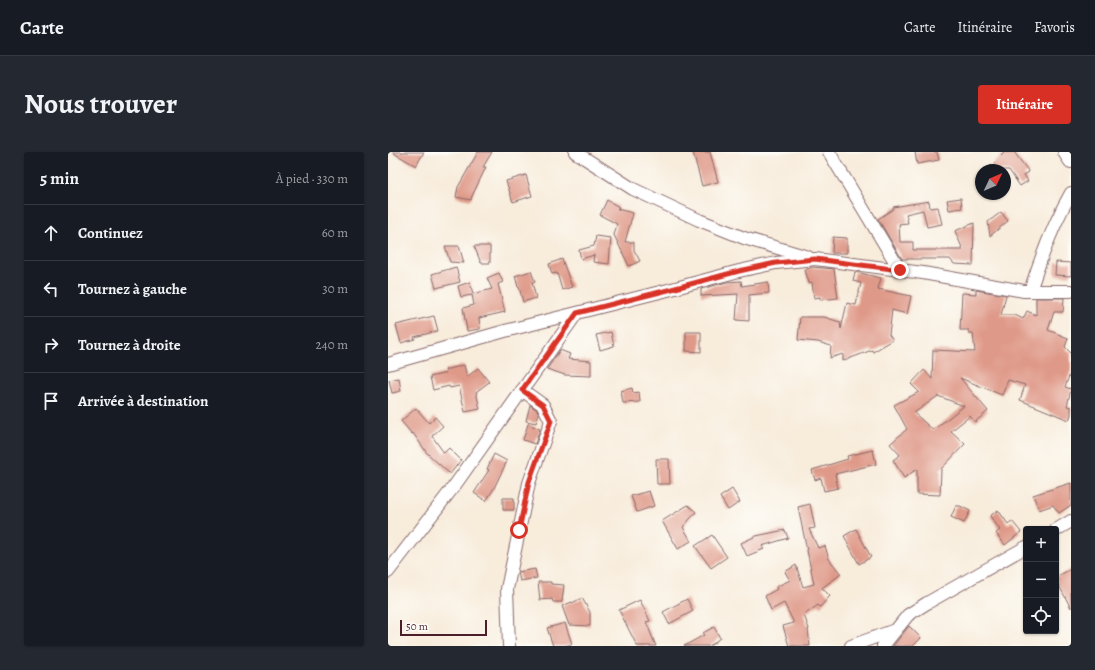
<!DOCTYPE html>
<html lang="fr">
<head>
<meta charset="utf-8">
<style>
  body { margin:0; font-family:Alegreya,serif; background:#242831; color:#f1f3f6 }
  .controls { position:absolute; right:12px; bottom:12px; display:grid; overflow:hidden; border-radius:4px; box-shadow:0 1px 3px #0004 }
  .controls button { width:36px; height:36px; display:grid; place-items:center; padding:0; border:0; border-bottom:1px solid #363941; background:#171b24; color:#f1f3f6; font:20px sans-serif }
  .compass { position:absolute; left:587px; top:12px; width:36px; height:36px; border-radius:50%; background:#171b24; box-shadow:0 1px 3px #0004; rotate:46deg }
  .scale { position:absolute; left:12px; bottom:10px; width:87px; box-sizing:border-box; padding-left:4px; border:2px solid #4a1f2b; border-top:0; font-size:11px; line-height:14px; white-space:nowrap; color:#4a1f2b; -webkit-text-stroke:3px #fdfcf7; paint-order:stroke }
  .stop { position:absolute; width:12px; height:12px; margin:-9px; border:3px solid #d93025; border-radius:50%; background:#fff }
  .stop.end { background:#d93025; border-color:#fff; box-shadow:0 1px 4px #0008 }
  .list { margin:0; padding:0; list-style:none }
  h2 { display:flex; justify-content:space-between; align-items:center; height:52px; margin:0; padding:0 16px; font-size:17px }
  h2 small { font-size:13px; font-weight:400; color:#9ea1a6 }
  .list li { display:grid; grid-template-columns:26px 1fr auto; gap:12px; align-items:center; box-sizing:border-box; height:56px; padding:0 16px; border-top:1px solid #363941 }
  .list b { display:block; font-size:15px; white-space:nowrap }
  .list em { font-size:13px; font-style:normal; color:#9ea1a6 }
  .icon { flex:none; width:22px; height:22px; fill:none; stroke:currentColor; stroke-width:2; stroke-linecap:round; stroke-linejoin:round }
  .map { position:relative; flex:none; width:683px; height:494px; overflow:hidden; border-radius:4px }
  header { display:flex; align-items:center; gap:24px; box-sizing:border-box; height:56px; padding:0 20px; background:#171b24; border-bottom:1px solid #363941 }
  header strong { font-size:19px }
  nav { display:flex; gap:22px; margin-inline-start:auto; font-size:14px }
  .intro { display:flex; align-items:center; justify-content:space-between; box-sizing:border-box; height:96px; padding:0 24px }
  h1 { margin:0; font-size:28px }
  .button { padding:10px 18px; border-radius:4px; background:#d93025; color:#fff; font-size:14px; font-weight:700 }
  main { display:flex; gap:24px; padding:0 24px }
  aside { flex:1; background:#171b24; border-radius:4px; box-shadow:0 1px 3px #0004 }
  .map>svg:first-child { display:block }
  .building { fill:#df9988; fill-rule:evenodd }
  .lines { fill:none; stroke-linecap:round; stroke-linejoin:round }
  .minor-casing { stroke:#876769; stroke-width:14 }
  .tertiary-casing { stroke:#876769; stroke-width:16 }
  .minor { stroke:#fff; stroke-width:12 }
  .tertiary { stroke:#fff; stroke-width:14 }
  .route { stroke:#d93025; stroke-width:5 }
</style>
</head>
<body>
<header>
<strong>Carte</strong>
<nav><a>Carte</a><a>Itinéraire</a><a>Favoris</a></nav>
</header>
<div class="intro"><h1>Nous trouver</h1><a class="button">Itinéraire</a></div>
<main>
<aside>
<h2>5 min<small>À pied · 330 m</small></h2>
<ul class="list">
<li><svg class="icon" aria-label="ahead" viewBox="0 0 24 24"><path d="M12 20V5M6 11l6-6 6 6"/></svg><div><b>Continuez</b></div><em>60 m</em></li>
<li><svg class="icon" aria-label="left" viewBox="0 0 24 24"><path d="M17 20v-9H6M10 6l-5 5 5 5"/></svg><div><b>Tournez à gauche</b></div><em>30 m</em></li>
<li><svg class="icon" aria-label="right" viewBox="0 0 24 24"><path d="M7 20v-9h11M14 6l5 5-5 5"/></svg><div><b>Tournez à droite</b></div><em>240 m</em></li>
<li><svg class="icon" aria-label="arrive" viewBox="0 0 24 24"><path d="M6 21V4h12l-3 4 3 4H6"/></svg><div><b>Arrivée à destination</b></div></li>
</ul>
</aside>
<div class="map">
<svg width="683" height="494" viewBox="0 0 683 494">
  <rect width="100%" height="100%" fill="#fdfcf7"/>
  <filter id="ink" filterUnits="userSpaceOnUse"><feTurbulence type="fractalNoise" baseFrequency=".025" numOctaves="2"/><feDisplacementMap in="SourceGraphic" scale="8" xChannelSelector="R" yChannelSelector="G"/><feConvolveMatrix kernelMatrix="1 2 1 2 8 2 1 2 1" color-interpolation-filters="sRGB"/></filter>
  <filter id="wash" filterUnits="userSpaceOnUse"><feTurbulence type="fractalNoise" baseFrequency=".012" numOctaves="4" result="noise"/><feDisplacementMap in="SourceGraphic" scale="16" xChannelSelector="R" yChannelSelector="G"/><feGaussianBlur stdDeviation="0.9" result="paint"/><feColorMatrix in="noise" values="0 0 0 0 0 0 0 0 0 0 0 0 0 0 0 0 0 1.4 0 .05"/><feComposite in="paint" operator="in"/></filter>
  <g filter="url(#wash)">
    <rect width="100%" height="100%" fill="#f8ecdb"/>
    <g id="blocks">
      <!-- building -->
      <path class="building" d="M4,0H36L28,14Z
        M90,0H104L95,15H98L84,44L83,48L68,45L70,35Z
        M305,0H322L330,30L314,34Z
        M527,0H549L551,8L529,12Z
        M617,0H626L641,20L636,23L640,29L632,34L621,18H599Z
        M138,23L144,44L125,50L118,29Z
        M573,46L574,56L561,58L559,48Z
        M219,48L231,55L229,57L245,61L237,90H246V98L252,109L241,114L226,83L229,72L212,63Z
        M541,49L542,56L550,55L554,72L539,75L535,58L518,62L520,71L511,72L512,90H525V98H575L567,79L586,71L585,113L566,112L562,107H514L490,67L505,57V55Z
        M613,60L620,69L602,84L600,70Z
        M208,84L223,86L221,112L205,110L206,103L193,107L191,98L206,94Z
        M445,85L459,86V101H444Z
        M57,94H71L76,111L62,110Z
        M86,94H102V111H93Z
        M174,107L184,135L174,138L169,121L164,122L161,112Z
        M668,110L683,111V124L667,123Z
        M68,115L72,130L48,136L44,122Z
        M424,115L446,117L450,146L432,148V145L426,146L424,130L421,131L417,118Z
        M143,119L147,130H144L148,146L135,150L131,135H130L127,124Z
        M467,120L493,126L490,137L523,144L519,162L504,158L501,183L505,188L485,200L484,198L455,209V202L442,206L443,194L430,190L410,188L412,165H436L452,170L453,177L459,151L468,153L473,131L465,129Z
        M111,121L115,130L110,132L117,160L91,166L92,177L79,179L75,156L86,153L84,143L73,145L70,134L82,130L85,142L104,137L99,126Z
        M353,129L354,134L380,130L381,141L361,143V169L348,168L350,142L313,144V137L339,130Z
        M588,138L618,143L613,163H627L635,167L639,159L648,163V146H676L675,160H666L660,178L680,186L677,195L683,201V219L677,235L683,237L679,254L683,255V263L681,268L632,248L637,233L620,228L614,243L572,226L600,259L587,270L582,264L563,279L577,292L553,317L552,343L529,342V317L516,326L505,308L512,303L502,292L519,277L506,253L531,240L523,232L536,218L544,227L545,198L587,200L585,181H581V178H572L574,141L588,142ZM550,244L576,254L545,278L526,261Z
        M46,164L50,179L26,185L27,187L13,191L8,173Z
        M223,180L226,194L212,198L208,183Z
        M298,180H313V200L298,199Z
        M172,198L182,202L180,207L203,209V224L177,223L159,217Z
        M76,213L79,225L90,216L101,230L88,240L92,257L77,260L71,234L62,236L61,234L45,238L42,225L58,221L57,218Z
        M11,226L13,239L4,241L1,228Z
        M244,236L245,241L251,240L252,250L235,251L233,239Z
        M142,253L149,258L151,261L148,271L138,269Z
        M28,256L41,271L47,265L55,274L44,284L56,301L61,296L73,308L62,322L39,301L25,281L24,282L13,269Z
        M140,272L152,277L147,292L135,288Z
        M485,298L488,312L447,322L450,336L436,339L433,326L427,328L424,318L460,307L459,304Z
        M106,302L119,309L105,338L98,349L86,341L101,318L99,317Z
        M268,307H281L282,332H269Z
        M683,331V353L671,361L665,353L651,358L645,343Z
        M344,337L352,350L340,358L332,345Z
        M261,339L266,354L249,360L243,344Z
        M115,346H126V358H115Z
        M422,352L427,376L421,377L430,396L437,394L441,407L453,422L434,436L442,444L432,455L430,453L416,463L421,477H420L422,494H401L395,474L406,471L396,451L383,458L377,444L389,437L388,435L402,428L397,420L408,413L415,435L426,432L410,355Z
        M300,353L308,360L295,375L303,389L290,397L274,369Z
        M568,354H572L582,359L576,371L563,365Z
        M610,358L620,372L624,369L633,380L617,393L608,381L612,378L602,364Z
        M468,377L483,405L471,412L456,384Z
        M397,378L400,386L374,394L376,397L359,404L353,391L368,384Z
        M324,383L339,405L323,416L307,394Z
        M147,417L149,426L132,429L130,420Z
        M683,417V456L668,428V425Z
        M150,430H163V432L176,433L174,450H165L164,447L152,448Z
        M194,446L202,460V474L181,473L174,454L184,450V451Z
        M299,447L305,459L281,472L275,460Z
        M252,448L262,469L258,470L268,494H249L231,458Z
        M177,471L184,492L176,494H165L159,476Z
        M521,474L533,486L525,494H505Z
        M326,475L332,486L328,489V490L321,494H296L316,483L315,481Z"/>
    </g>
  </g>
  <g filter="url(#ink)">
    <use href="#blocks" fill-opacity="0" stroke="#876769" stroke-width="1"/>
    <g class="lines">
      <defs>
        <path id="minor" d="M187,0L245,37L311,68L356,86L420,105
          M441,0L512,118
          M642,139C653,105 665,72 683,41
          M0,212L117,179L280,138L351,119L388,111L427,107L535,121L636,139H683
          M668,378L683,369
          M0,420L67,333L189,161
          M121,494L119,437L141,331L163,269L155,253L134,238
          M463,494L507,478
          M495,494L520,463L539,451L638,395"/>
        <path id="tertiary" d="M677,0L683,9"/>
      </defs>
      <!-- minor casing -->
      <use href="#minor" class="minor-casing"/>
      <!-- tertiary casing -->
      <use href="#tertiary" class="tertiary-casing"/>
      <!-- minor -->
      <use href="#minor" class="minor"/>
      <!-- tertiary -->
      <use href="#tertiary" class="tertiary"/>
    </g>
  </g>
  <g class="lines" filter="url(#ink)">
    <!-- route -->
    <path class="route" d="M131,378L141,330L163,269L155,253L134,238L189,161L280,138L351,119L388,111L427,107L512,118"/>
  </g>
</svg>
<div class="controls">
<button>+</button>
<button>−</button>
<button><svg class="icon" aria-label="locate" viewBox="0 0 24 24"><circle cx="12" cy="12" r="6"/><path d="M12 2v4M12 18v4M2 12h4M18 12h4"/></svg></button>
</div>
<svg class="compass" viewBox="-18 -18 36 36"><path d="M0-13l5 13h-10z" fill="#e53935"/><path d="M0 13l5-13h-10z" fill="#9ea1a6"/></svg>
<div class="scale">50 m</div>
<div class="stop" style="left:131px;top:378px"></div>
<div class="stop end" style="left:512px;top:118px"></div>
</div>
</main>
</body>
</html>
